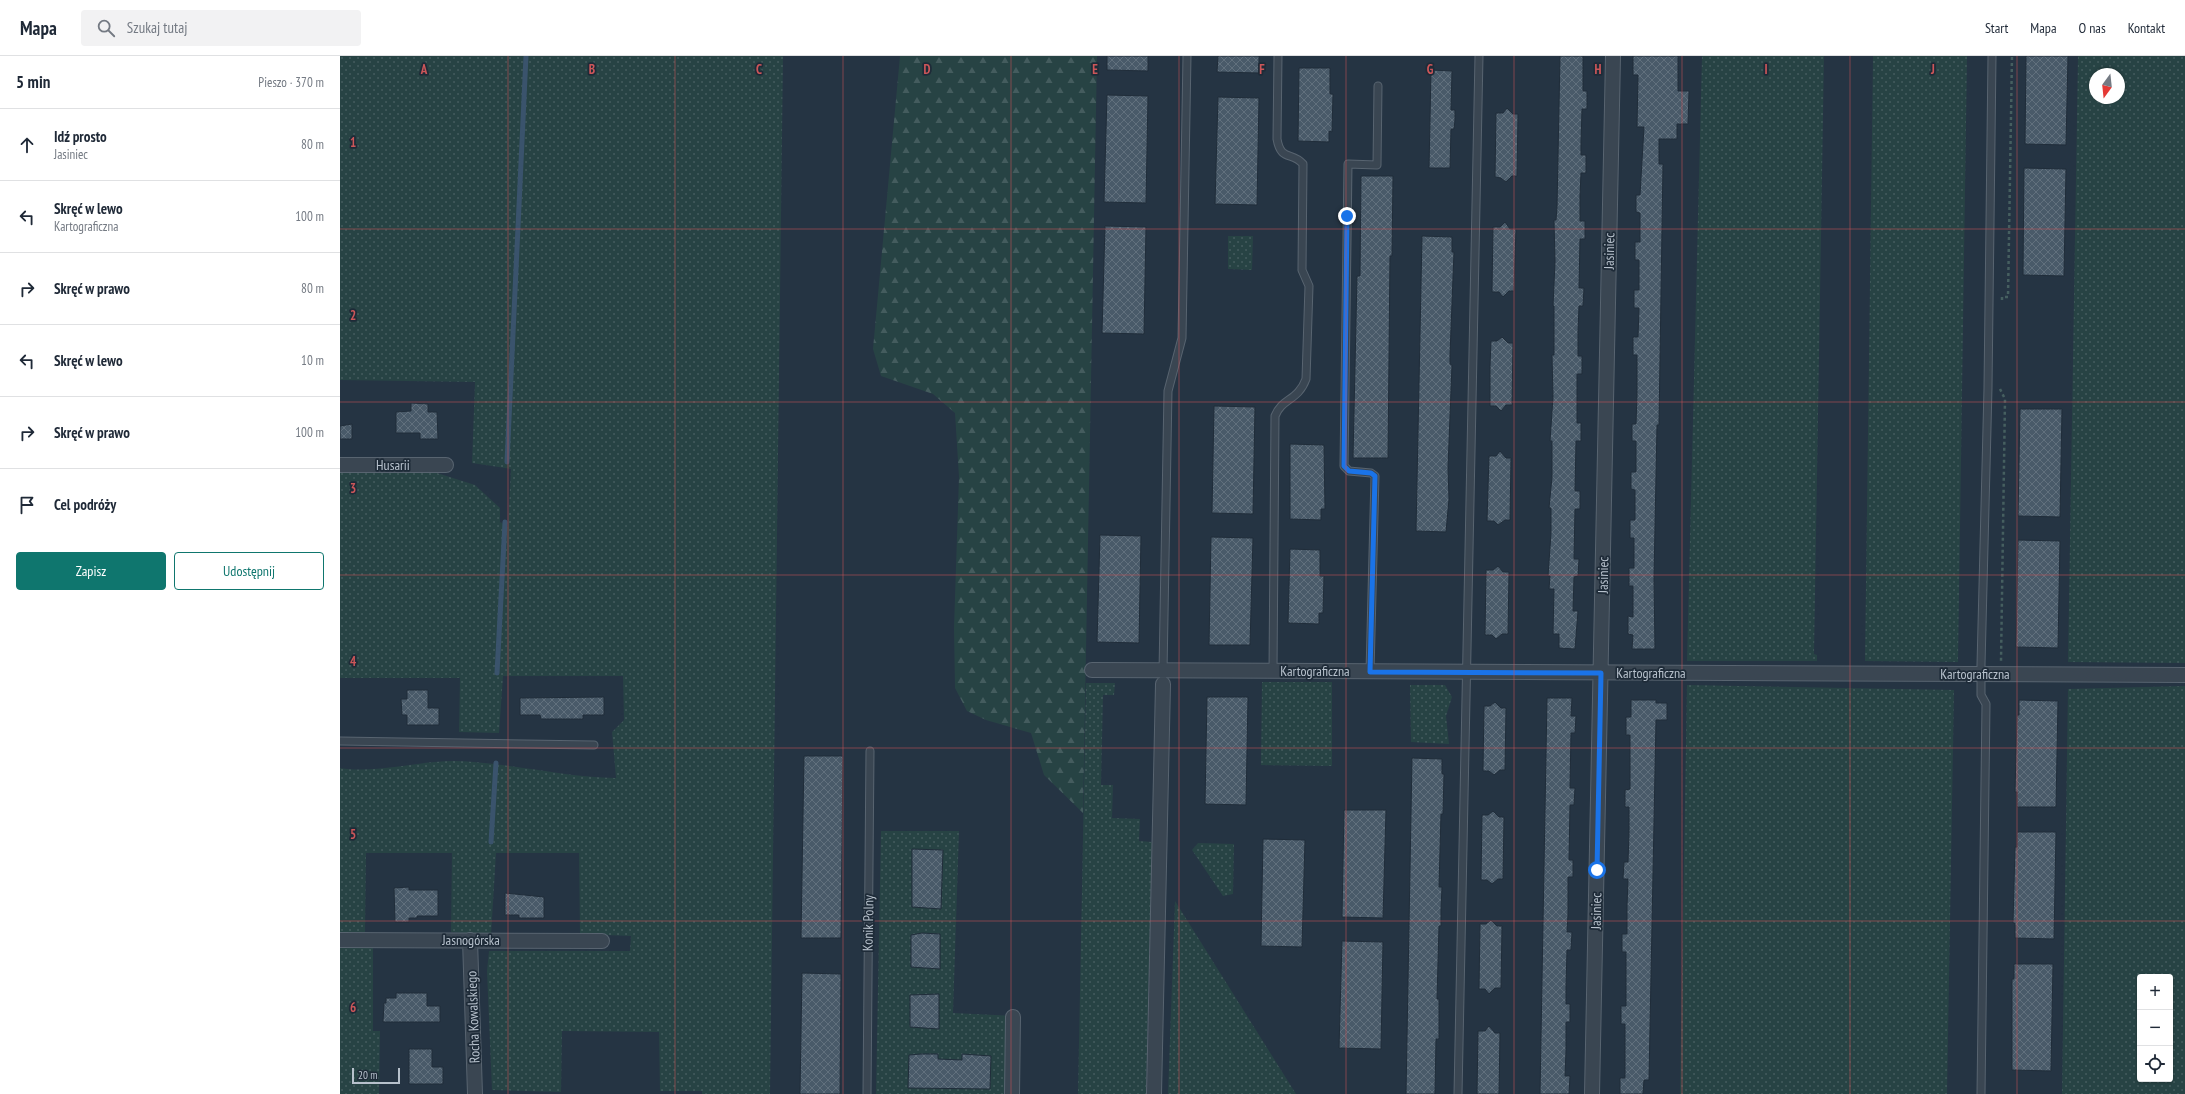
<!DOCTYPE html>
<html lang="pl">
<head>
<meta charset="utf-8">
<style>
  body { margin:0; font-family:"PT Sans Narrow",sans-serif; background:#f2f2f3; color:#1f2937 }
  .controls { position:absolute; right:12px; bottom:12px; display:grid; overflow:hidden; border-radius:4px; box-shadow:0 1px 3px #0004 }
  .controls button { width:36px; height:36px; display:grid; place-items:center; padding:0; border:0; border-bottom:1px solid #e0e1e3; background:#fff; color:#1f2937; font:20px sans-serif }
  .compass { position:absolute; left:1749px; top:12px; width:36px; height:36px; border-radius:50%; background:#fff; box-shadow:0 1px 3px #0004; rotate:195deg }
  .scale { position:absolute; left:12px; bottom:10px; width:48px; box-sizing:border-box; padding-left:4px; border:2px solid #b7c1cc; border-top:0; font-size:11px; line-height:14px; white-space:nowrap; color:#b7c1cc; -webkit-text-stroke:3px #1e2b38; paint-order:stroke }
  .stop { position:absolute; width:12px; height:12px; margin:-9px; border:3px solid #1a73e8; border-radius:50%; background:#fff }
  .stop.end { background:#1a73e8; border-color:#fff; box-shadow:0 1px 4px #0008 }
  .list { margin:0; padding:0; list-style:none }
  h2 { display:flex; justify-content:space-between; align-items:center; height:52px; margin:0; padding:0 16px; font-size:17px }
  h2 small { font-size:13px; font-weight:400; color:#747a83 }
  .list li { display:grid; grid-template-columns:26px 1fr auto; gap:12px; align-items:center; box-sizing:border-box; height:72px; padding:0 16px; border-top:1px solid #e0e1e3 }
  .list b { display:block; font-size:15px; white-space:nowrap }
  .list p { margin:0; font-size:13px; white-space:nowrap; color:#747a83 }
  .list em { font-size:13px; font-style:normal; color:#747a83 }
  .actions { display:flex; gap:8px; padding:12px 16px }
  .actions a { flex:1; padding:9px 0; border:1px solid #0f766e; border-radius:4px; text-align:center; font-size:14px; color:#0f766e }
  .actions .main { background:#0f766e; color:#fff }
  .icon { flex:none; width:22px; height:22px; fill:none; stroke:currentColor; stroke-width:2; stroke-linecap:round; stroke-linejoin:round }
  .map { position:relative; flex:none; width:1845px; height:1038px; overflow:hidden }
  header { display:flex; align-items:center; gap:24px; box-sizing:border-box; height:56px; padding:0 20px; background:#fff; border-bottom:1px solid #e0e1e3 }
  header strong { font-size:19px }
  nav { display:flex; gap:22px; margin-inline-start:auto; font-size:14px }
  .search { width:280px; height:36px; background:#f2f2f3; display:flex; align-items:center; gap:10px; box-sizing:border-box; padding:0 14px; border-radius:4px; color:#747a83; font-size:15px }
  main { display:flex }
  aside { flex:1; background:#fff }
  .map>svg:first-child { display:block }
  .grass { fill:url(#grass-dots); fill-rule:evenodd }
  .forest { fill:url(#forest-firs) }
  .lines { fill:none; stroke-linecap:round; stroke-linejoin:round }
  .stream { stroke:#3a536c; stroke-width:5 }
  .building { fill:url(#building-cross-hatch); stroke:#202d3a }
  .lane-casing { stroke:#586470; stroke-width:9 }
  .street-casing { stroke:#586470; stroke-width:16 }
  .path { stroke:#465f60; stroke-width:2.5; stroke-dasharray:3 3; stroke-linecap:butt }
  .lane { stroke:#3a4652; stroke-width:7 }
  .street { stroke:#3a4652; stroke-width:14 }
  .route { stroke:#1a73e8; stroke-width:5 }
  .grid { fill:none; stroke:#cd5659; stroke-width:1; stroke-opacity:0.55 }
  .labels { text-anchor:middle; stroke-width:3.5; stroke-linejoin:round; paint-order:stroke }
  .street-label { font-size:14px; fill:#b7c1cc; stroke:#1e2b38 }
  .grid-label { font-size:13px; text-anchor:middle; font-weight:bold; fill:#cd5659; stroke:#1e2b38; stroke-width:3.5; stroke-linejoin:round; paint-order:stroke }
</style>
</head>
<body>
<header>
<strong>Mapa</strong>
<div class="search"><svg class="icon" aria-label="search" viewBox="0 0 24 24"><circle cx="10" cy="10" r="6"/><path d="M15 15l6 6"/></svg>Szukaj tutaj</div>
<nav><a>Start</a><a>Mapa</a><a>O nas</a><a>Kontakt</a></nav>
</header>
<main>
<aside>
<h2>5 min<small>Pieszo · 370 m</small></h2>
<ul class="list">
<li><svg class="icon" aria-label="ahead" viewBox="0 0 24 24"><path d="M12 20V5M6 11l6-6 6 6"/></svg><div><b>Idź prosto</b><p>Jasiniec</p></div><em>80 m</em></li>
<li><svg class="icon" aria-label="left" viewBox="0 0 24 24"><path d="M17 20v-9H6M10 6l-5 5 5 5"/></svg><div><b>Skręć w lewo</b><p>Kartograficzna</p></div><em>100 m</em></li>
<li><svg class="icon" aria-label="right" viewBox="0 0 24 24"><path d="M7 20v-9h11M14 6l5 5-5 5"/></svg><div><b>Skręć w prawo</b></div><em>80 m</em></li>
<li><svg class="icon" aria-label="left" viewBox="0 0 24 24"><path d="M17 20v-9H6M10 6l-5 5 5 5"/></svg><div><b>Skręć w lewo</b></div><em>10 m</em></li>
<li><svg class="icon" aria-label="right" viewBox="0 0 24 24"><path d="M7 20v-9h11M14 6l5 5-5 5"/></svg><div><b>Skręć w prawo</b></div><em>100 m</em></li>
<li><svg class="icon" aria-label="arrive" viewBox="0 0 24 24"><path d="M6 21V4h12l-3 4 3 4H6"/></svg><div><b>Cel podróży</b></div></li>
</ul>
<div class="actions"><a class="main">Zapisz</a><a>Udostępnij</a></div>
</aside>
<div class="map">
<svg width="1845" height="1038" viewBox="0 0 1845 1038">
  <defs>
    <pattern id="grass-dots" width="8" height="8" patternUnits="userSpaceOnUse"><rect width="8" height="8" fill="#274344"/><path d="M2 2h.1M6 6h.1" fill="none" stroke="#445c5e" stroke-width="1.8" stroke-linecap="round"/></pattern>
    <pattern id="forest-firs" width="22" height="20" patternUnits="userSpaceOnUse"><rect width="22" height="20" fill="#274344"/><path d="M5 1l3.5 6h-7zM16 11l3.5 6h-7z" fill="#445c5e"/></pattern>
    <pattern id="building-cross-hatch" width="8" height="8" patternUnits="userSpaceOnUse"><rect width="8" height="8" fill="#495a69"/><path d="M0 0l8 8M0 8l8-8" fill="none" stroke="#61707d"/></pattern>
  </defs>
  <rect width="100%" height="100%" fill="#253443"/>
  <!-- grass -->
  <path class="grass" d="M0,0H443L430,1038H362V1035H320L319,976L222,975L221,1036L152,1034L147,915L149,895H290L291,880L240,878L239,797H156L151,879L111,876L112,797H26L25,876H0V712C33,718 78,705 113,705C168,706 221,721 276,722L272,676L284,664L283,620H163L159,677L119,676L120,622H0V417H97L135,429L160,452V466L168,471L171,413L132,407L135,326L0,324Z
    M1362,0H1484L1474,598L1477,599V605H1347Z
    M1533,0H1627L1618,606L1525,605Z
    M1738,0H1845V607L1728,606ZM1755,18H1779V42H1755Z
    M888,180H913L912,214L888,213Z
    M922,626H992V710L921,709Z
    M746,627H775L774,639H763L761,729H773L772,762L800,763L799,785L812,786L806,1038H738Z
    M1070,629H1105L1112,641L1106,660L1109,688L1071,686Z
    M1347,629L1614,634L1607,1038H1340Z
    M1845,630V1038H1722L1728,633ZM1800,921H1830V1023H1800Z
    M541,775H619L613,957L676,960L675,1038H536Z
    M858,787L894,788L893,838L883,840L852,794Z
    M835,845L956,1038H828Z
    M0,892H33V975H40L39,1038H0Z"/>
  <!-- forest -->
  <path class="forest" d="M560,0H757L743,757L704,719L691,677L646,664L627,655L615,632L614,572L619,421L615,357L593,338L541,320L533,293Z"/>
  <g class="lines">
    <!-- stream -->
    <path class="stream" d="M167,406L186,0
      M157,617L165,466
      M151,786L156,707"/>
  </g>
  <!-- building -->
  <path class="building" d="M767,0H808V15L767,14Z
    M878,0H919V17L877,16Z
    M1220,0H1243V35H1247V53H1242L1241,87V99H1246V117H1241L1240,140V165H1245V183H1240L1239,232H1244L1243,250H1239L1238,276V300H1242V318H1237V367H1241V385H1236L1235,435H1240V453H1235L1234,503H1239L1238,520L1234,521L1233,555H1238L1235,593L1219,592V578H1213L1214,533H1209L1210,520H1208L1211,477V452H1209L1212,421V385H1210L1213,341L1212,299H1214V250H1213L1215,206L1214,164H1216L1217,151Z
    M1293,0H1338V35H1349L1348,68H1337V83H1319V108H1323L1319,369H1317L1314,522L1315,593H1292L1293,579L1288,578V560L1293,561V530H1289V512H1294V482H1290V464H1295V434L1291,433V416H1296V385H1292V368H1296L1297,338V299H1293V281H1298L1299,252H1294V234H1299V204H1295V186H1300V157L1296,156V139H1300L1304,71H1297L1298,19H1293Z
    M1686,0H1728L1726,89L1685,88Z
    M959,12H990V38H993L992,76L989,75V86L958,85Z
    M1091,14L1112,15L1111,54H1115V64L1114,73H1111L1110,112H1089Z
    M767,39L808,40L806,147L764,146Z
    M878,41L919,42L917,149L875,148Z
    M1167,52L1173,58H1178L1177,120H1172L1166,126L1161,122L1155,121L1156,57H1163Z
    M1684,112L1726,113L1724,220L1683,219Z
    M1021,120H1053L1052,200H1050L1048,402H1013L1017,220H1020Z
    M1165,166L1170,173H1176L1175,201L1174,235H1169L1163,241L1159,236H1152L1153,171H1160Z
    M765,170L806,171L804,278L762,277Z
    M1082,180L1112,181V196H1114L1110,299V308L1112,309L1108,412L1109,443L1106,476L1076,475Z
    M1162,281L1168,287H1173L1172,349H1166L1161,355L1156,350H1150V310L1151,285H1157Z
    M71,347L88,348V356H97L98,383H80V377H56V356L71,355Z
    M874,350L915,351L913,458L872,457Z
    M1680,353H1722L1720,461L1678,460Z
    M12,368V383H0V370Z
    M950,388L984,389L985,453H981V464L950,463Z
    M1160,395L1166,402H1171L1170,464H1165L1158,469L1154,465H1147L1149,400H1156Z
    M760,479L801,480L799,587L757,586Z
    M871,481L913,482L910,589H869Z
    M1678,484L1720,485L1718,592L1676,591Z
    M950,493L980,494V520H984L983,557H979V568L948,567Z
    M1158,510L1163,516H1169L1168,578H1162L1156,583L1152,579H1145L1146,514H1153Z
    M67,634H88V652H99V669H67V659H62L61,643H67Z
    M264,641V659H243V663H201L200,659H180V642Z
    M867,641H908L906,749L865,748Z
    M1207,642H1232L1231,660H1236L1235,677H1231L1230,732H1235L1234,749H1230L1229,804H1233V821H1228V858L1227,876H1232L1231,894H1227L1226,931V948H1230V966H1226V995L1225,1020H1230L1229,1038H1200Z
    M1291,644H1316V647H1327V664H1316L1309,1024H1304L1303,1038H1280V1022H1285V968H1281V950H1286V896H1282V878H1287V850L1288,823H1283L1284,806H1288L1289,776V751H1285V734L1290,733V679H1286V661H1291Z
    M1679,644L1718,645L1716,751H1677V736H1675L1677,659H1679Z
    M1155,646L1161,652H1166L1165,714H1160L1154,719L1149,715H1143L1144,650H1150Z
    M464,700H503L501,882H461Z
    M1072,702L1102,703V718H1104L1103,758H1101L1099,831H1102L1101,853V870H1099L1097,943H1099V983H1096L1095,1038H1066Z
    M1004,754H1046L1043,862L1002,861Z
    M1153,755L1159,761H1164L1163,823H1158L1152,828L1147,824H1141L1142,759H1148Z
    M1677,776H1716L1714,883L1675,882V867H1673L1675,791H1677Z
    M923,783L965,784L962,891L921,890Z
    M572,793L603,794L601,853L572,851Z
    M69,831V834H98V860H77V862H69V866H55L54,832Z
    M165,837L204,841V862H179V859H165Z
    M1151,864L1157,870H1162L1161,932H1155L1149,938L1145,933H1139L1140,868H1146Z
    M582,877L600,878V913L571,911V879Z
    M1002,885L1043,886L1041,993L999,992Z
    M1674,908H1713L1711,1015L1672,1014V923H1674Z
    M462,917L501,918L500,1038H460Z
    M56,937H87V950H100V966H43L44,947H46V942H56Z
    M599,938V973L570,971V939Z
    M1149,970L1155,977H1160L1159,1038H1137L1138,975H1145Z
    M69,993H92V1011H103V1028H69Z
    M581,998H598V1003L622,1004V998L651,1000L650,1033L568,1032L569,999Z"/>
  <g class="lines">
    <defs>
      <path id="lane" d="M933,615L935,360C942,342 958,345 966,323L969,230L962,214L963,108C952,95 941,106 937,83L938,0
        M823,616L828,335L842,282L847,0
        M1030,616L1035,420L1031,417L1009,415L1004,410L1008,108L1037,109L1038,30
        M0,685L254,689
        M527,1038L530,695
        M1118,1038L1139,0
        M1641,1038L1646,648L1641,639V609L1648,332L1652,0"/>
      <path id="street" d="M0,409H106
        M752,614L1845,619
        M0,884L262,885
        M130,884L135,1038
        M672,1038L673,961
        M814,1038L823,628
        M1252,1038L1273,0"/>
    </defs>
    <!-- lane casing -->
    <use href="#lane" class="lane-casing"/>
    <!-- street casing -->
    <use href="#street" class="street-casing"/>
    <!-- path -->
    <path class="path" d="M1662,244V241H1668L1672,0
      M1660,333L1665,343L1661,605"/>
    <!-- lane -->
    <use href="#lane" class="lane"/>
    <!-- street -->
    <use href="#street" class="street"/>
  </g>
  <g class="lines">
    <!-- route -->
    <path class="route" d="M1007,160L1004,410L1009,415L1031,417L1035,420L1030,616L1261,617L1257,814"/>
  </g>
  <!-- grid -->
  <path class="grid" d="M168,0V1038M335,0V1038M503,0V1038M671,0V1038M839,0V1038M1006,0V1038M1174,0V1038M1342,0V1038M1510,0V1038M1677,0V1038M0,173H1845M0,346H1845M0,519H1845M0,692H1845M0,865H1845"/>
  <g class="labels">
    <!-- street labels -->
    <g class="street-label">
      <text transform="translate(1269 195) rotate(-89)" y="5">Jasiniec</text>
      <text x="53" y="414">Husarii</text>
      <text transform="translate(1263 519) rotate(-89)" y="5">Jasiniec</text>
      <text x="975" y="620">Kartograficzna</text>
      <text x="1311" y="622">Kartograficzna</text>
      <text x="1635" y="623">Kartograficzna</text>
      <text transform="translate(1256 855) rotate(-89)" y="5">Jasiniec</text>
      <text transform="translate(528 867) rotate(-89)" y="5">Konik Polny</text>
      <text x="131" y="889">Jasnogórska</text>
      <text transform="translate(133 961) rotate(-92)" y="5">Rocha Kowalskiego</text>
    </g>
  </g>
  <g class="grid-label">
    <text x="84" y="18">A</text>
    <text x="252" y="18">B</text>
    <text x="419" y="18">C</text>
    <text x="587" y="18">D</text>
    <text x="755" y="18">E</text>
    <text x="922" y="18">F</text>
    <text x="1090" y="18">G</text>
    <text x="1258" y="18">H</text>
    <text x="1426" y="18">I</text>
    <text x="1593" y="18">J</text>
    <text x="13" y="91">1</text>
    <text x="13" y="264">2</text>
    <text x="13" y="437">3</text>
    <text x="13" y="610">4</text>
    <text x="13" y="783">5</text>
    <text x="13" y="956">6</text>
  </g>
</svg>
<div class="controls">
<button>+</button>
<button>−</button>
<button><svg class="icon" aria-label="locate" viewBox="0 0 24 24"><circle cx="12" cy="12" r="6"/><path d="M12 2v4M12 18v4M2 12h4M18 12h4"/></svg></button>
</div>
<svg class="compass" viewBox="-18 -18 36 36"><path d="M0-13l5 13h-10z" fill="#e53935"/><path d="M0 13l5-13h-10z" fill="#747a83"/></svg>
<div class="scale">20 m</div>
<div class="stop" style="left:1257px;top:814px"></div>
<div class="stop end" style="left:1007px;top:160px"></div>
</div>
</main>
</body>
</html>
